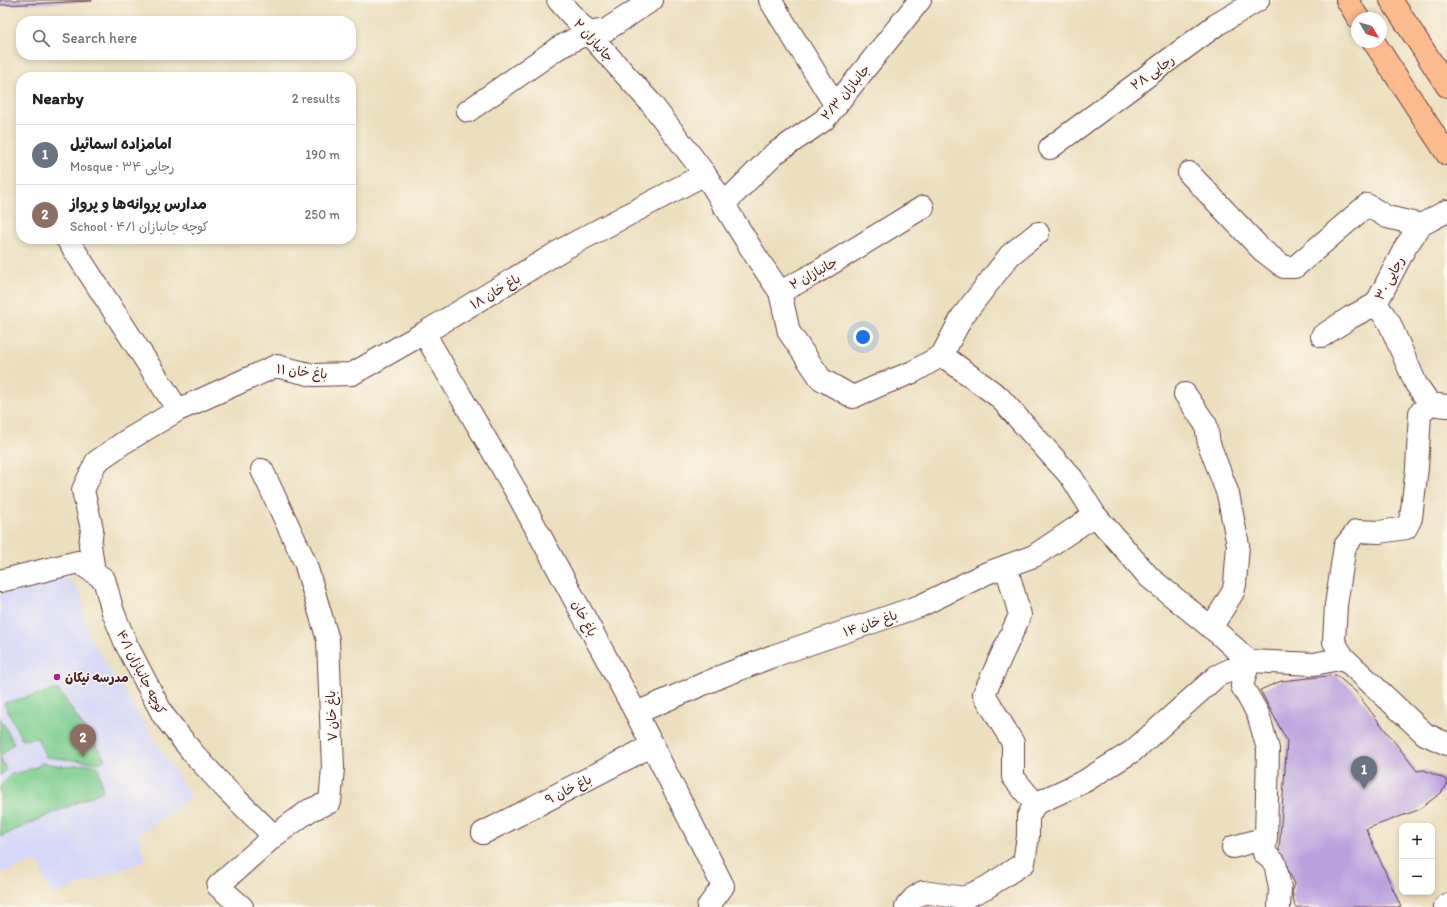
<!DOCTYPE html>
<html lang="en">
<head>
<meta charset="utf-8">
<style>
  body { margin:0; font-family:Itim,"Playpen Sans Arabic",sans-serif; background:#f6f6f6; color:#222 }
  .controls { position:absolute; right:12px; bottom:12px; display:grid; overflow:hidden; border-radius:8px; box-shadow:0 2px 6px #0003 }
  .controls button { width:36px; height:36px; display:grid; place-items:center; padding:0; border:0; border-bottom:1px solid #e0e0e0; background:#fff; color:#222; font:20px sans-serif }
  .compass { position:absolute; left:1351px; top:12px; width:36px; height:36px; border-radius:50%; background:#fff; box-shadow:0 2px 6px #0003; rotate:128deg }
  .you { position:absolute; left:863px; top:337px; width:14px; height:14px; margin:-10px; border:3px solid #fff; border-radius:50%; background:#1a73e8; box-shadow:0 0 0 6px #1a73e833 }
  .badge { display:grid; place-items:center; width:26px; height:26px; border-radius:50%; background:#b5179e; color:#fff; font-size:13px; font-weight:700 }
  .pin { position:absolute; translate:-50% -33px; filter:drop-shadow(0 1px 2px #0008) }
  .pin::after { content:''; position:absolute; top:21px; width:14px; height:12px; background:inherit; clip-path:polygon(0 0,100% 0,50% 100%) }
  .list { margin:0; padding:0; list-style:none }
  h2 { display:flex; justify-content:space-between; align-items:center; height:52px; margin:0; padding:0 16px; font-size:17px }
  h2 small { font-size:13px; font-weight:400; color:#767676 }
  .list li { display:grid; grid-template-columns:26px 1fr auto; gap:12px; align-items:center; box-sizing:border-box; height:60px; padding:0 16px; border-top:1px solid #e0e0e0 }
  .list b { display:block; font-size:15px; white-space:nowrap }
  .list p { margin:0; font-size:13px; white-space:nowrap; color:#767676 }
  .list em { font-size:13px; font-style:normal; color:#767676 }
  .icon { flex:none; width:22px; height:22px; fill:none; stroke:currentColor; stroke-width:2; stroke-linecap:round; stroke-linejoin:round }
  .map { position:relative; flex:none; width:1447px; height:907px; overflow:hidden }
  .search { position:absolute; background:#fff; box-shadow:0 2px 6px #0003; left:16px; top:16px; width:340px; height:44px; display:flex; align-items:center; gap:10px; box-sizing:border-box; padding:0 14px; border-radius:16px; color:#767676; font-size:15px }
  .panel { position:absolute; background:#fff; box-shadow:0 2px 6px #0003; left:16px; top:72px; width:340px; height:172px; border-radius:16px }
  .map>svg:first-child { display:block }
  .built { fill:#d6d7f8 }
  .green { fill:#7bcd8f; stroke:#62765d }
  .building { fill:#b9a1de }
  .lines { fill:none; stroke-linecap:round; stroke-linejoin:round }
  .minor-casing { stroke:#623c41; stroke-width:24 }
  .major-casing { stroke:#623c41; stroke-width:24 }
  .minor { stroke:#fff; stroke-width:22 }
  .major { stroke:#fbbb8d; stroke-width:22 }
  .poi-dot { fill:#b5179e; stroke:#fbf7ec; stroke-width:1.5 }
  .labels { text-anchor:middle; stroke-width:3; stroke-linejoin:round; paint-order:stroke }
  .street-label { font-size:13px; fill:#4a1f2b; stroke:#fbf7ec }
  .poi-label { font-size:13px; font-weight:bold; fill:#4a1f2b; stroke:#fbf7ec; text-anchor:start }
</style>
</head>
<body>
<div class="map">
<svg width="1447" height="907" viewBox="0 0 1447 907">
  <rect width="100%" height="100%" fill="#fbf7ec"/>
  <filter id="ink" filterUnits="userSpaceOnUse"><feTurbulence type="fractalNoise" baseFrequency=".025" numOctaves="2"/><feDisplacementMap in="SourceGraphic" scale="8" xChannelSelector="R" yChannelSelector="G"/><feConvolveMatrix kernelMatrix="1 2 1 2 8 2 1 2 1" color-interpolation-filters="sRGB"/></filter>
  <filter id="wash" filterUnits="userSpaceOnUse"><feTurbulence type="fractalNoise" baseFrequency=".012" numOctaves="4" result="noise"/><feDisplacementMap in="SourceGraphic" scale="16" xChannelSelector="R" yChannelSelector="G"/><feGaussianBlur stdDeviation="0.9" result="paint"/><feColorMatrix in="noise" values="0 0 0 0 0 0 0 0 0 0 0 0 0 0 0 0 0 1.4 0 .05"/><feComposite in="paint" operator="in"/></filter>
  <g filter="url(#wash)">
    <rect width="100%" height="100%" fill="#ecdfbe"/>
    <!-- built -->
    <path class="built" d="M67,576L81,593L89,636L191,797L138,835L146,861L51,895L38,861L0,874V594Z"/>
    <!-- green -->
    <path class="green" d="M58,689L105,759L101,763L46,757L37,738L22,740L4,703Z
      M0,718L14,743L0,757Z
      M0,757L6,769L0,776Z
      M42,763L65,766L87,764L98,766L103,791L0,837V787L11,774L25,771L38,766Z"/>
    <g id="blocks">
      <!-- building -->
      <path class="building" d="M0,0H92V1L0,5Z
        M1336,675L1355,691L1417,771L1424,770L1447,780V785L1441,793L1418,810L1366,829L1401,907H1295L1292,892L1295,884L1279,851L1287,741L1260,690L1281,681Z"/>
    </g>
  </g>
  <g filter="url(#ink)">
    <use href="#blocks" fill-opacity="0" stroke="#623c41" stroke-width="1"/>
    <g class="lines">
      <defs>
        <path id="minor" d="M558,0L650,102L705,174L757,258L780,292L814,274L923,207
          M770,0L836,106
          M468,111L558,48L587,33L606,30L652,0
          M1050,148L1216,25L1258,0
          M1189,173L1262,250L1284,267H1295L1367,205L1387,217L1421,225
          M723,205L774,154L824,120L920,0
          M67,239L178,410
          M780,292L789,332L821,379L853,397L880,385L913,372L942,355L999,397L1072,478L1095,515L1150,578L1219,634L1249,661L1314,664L1344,658L1425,734L1447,744
          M1376,304L1389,322L1416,384L1430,404
          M424,333L517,493L636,713L723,886L708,907
          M1322,336L1351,317L1376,304L1406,246L1421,225L1447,211
          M942,355L962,317L1010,255L1038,233
          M1185,394L1206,425L1209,444L1228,494L1238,545L1235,584L1233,592L1211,628
          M1006,566L1020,615L984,694L1013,743V777L1035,804L1085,781L1133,751L1217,676L1249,661
          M94,572L90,545L92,529L83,490L96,462L123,443L178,410L276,366L313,375L352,374L424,333L565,248L705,174
          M0,581L78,562L104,579L113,612L126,644L163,715L193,753L226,789L274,836
          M1344,658L1334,642L1336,605L1345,546L1357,531L1379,532L1406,528L1411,518L1417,468L1420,413L1430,404L1447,406
          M636,713L722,676L773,656L920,606L987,573L1034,556L1095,515
          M483,833L653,745
          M1266,838L1264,853L1275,863L1280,888L1279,907
          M1233,847L1266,838L1268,749L1258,714L1242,686L1249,661
          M242,907L218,886L274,836L310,810L330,802L333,768L328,640L305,562L262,470
          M906,907L914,898L923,892L964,898L987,887L1024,863L1028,836V817L1035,804
          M1445,907L1447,905"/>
        <path id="major" d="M1347,0L1358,18
          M1391,0L1447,86
          M1374,42L1447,154"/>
      </defs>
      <!-- minor casing -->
      <use href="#minor" class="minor-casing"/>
      <!-- major casing -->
      <use href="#major" class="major-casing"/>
      <!-- minor -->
      <use href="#minor" class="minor"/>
      <!-- major -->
      <use href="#major" class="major"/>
    </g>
  </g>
  <!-- markers -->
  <circle class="poi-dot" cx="57" cy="677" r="4"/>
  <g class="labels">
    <!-- street labels -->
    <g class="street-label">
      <text transform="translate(594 40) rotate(48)" y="5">جانبازان ۲</text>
      <text transform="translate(1152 72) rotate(-36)" y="5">رجایی ۲۸</text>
      <text transform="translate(845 92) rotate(-50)" y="5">جانبازان ۲/۳</text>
      <text transform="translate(813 273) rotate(-29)" y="5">جانبازان ۲</text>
      <text transform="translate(1389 278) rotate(-62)" y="5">رجایی ۳۰</text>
      <text transform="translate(495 291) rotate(-31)" y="5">باغ خان ۱۸</text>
      <text transform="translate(302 371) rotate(6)" y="5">باغ خان ۱۱</text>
      <text transform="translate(585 618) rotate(62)" y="5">باغ خان</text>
      <text transform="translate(870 623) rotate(-19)" y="5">باغ خان ۱۴</text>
      <text transform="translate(142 672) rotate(63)" y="5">کوچه جانبازان ۴/۱</text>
      <text transform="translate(331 716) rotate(-92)" y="5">باغ خان ۷</text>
      <text transform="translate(568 789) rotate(-27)" y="5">باغ خان ۹</text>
    </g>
    <!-- poi labels -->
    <g class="poi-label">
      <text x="65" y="682">مدرسه نیکان</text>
    </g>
  </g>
</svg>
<div class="controls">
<button>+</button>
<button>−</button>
</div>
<svg class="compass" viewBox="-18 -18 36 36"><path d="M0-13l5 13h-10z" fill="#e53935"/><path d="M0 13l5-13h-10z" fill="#767676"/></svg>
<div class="you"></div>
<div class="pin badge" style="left:1364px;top:789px;background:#6b7280">1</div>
<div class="pin badge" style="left:83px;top:757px;background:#8d6e63">2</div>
<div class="search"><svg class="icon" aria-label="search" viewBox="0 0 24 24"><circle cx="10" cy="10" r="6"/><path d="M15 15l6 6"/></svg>Search here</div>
<section class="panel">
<h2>Nearby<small>2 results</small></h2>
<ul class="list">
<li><span class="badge" style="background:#6b7280">1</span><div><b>امامزاده اسمائیل</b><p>Mosque · رجایی ۳۴</p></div><em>190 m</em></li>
<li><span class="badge" style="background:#8d6e63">2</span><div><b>مدارس پروانه‌ها و پرواز</b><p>School · کوچه جانبازان ۴/۱</p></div><em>250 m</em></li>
</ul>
</section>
</div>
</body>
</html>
